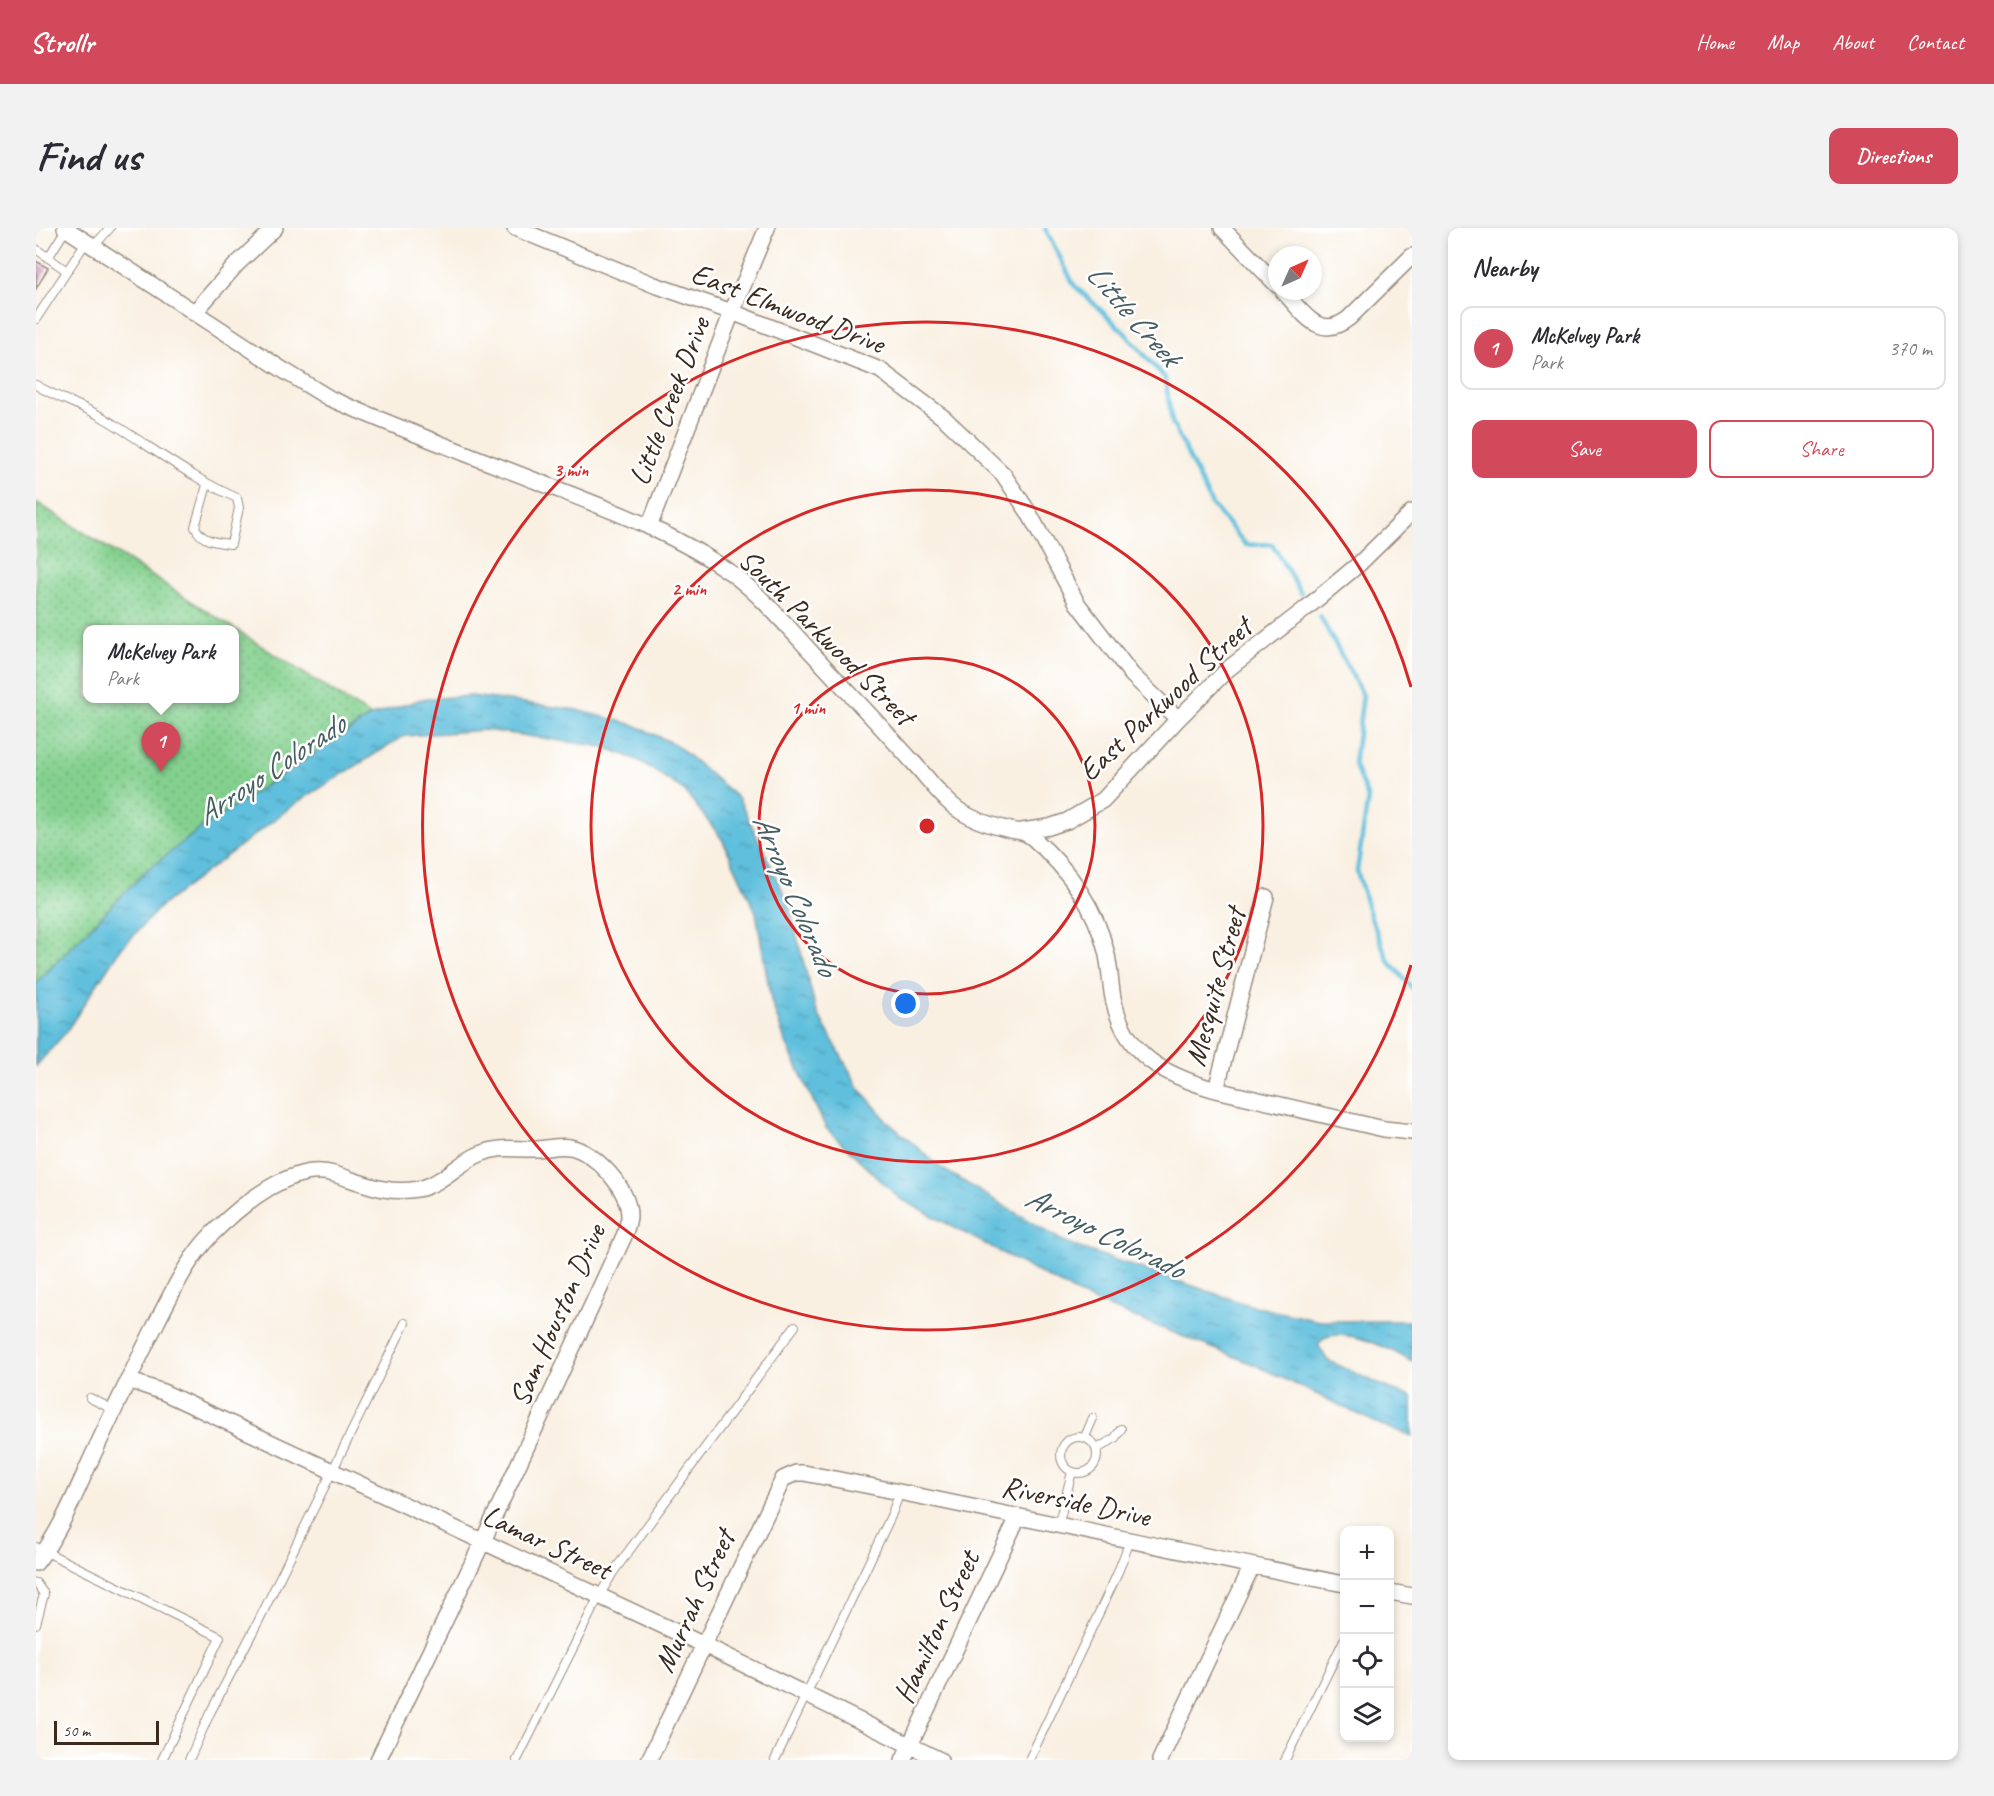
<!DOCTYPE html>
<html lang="en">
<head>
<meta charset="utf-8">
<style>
  body { margin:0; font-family:Caveat,sans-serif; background:#f2f2f3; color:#2b2b33 }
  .controls { position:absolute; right:18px; bottom:18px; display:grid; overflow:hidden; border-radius:12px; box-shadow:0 3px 9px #0003 }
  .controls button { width:54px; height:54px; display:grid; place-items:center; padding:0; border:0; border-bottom:2px solid #e1e1e2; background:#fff; color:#2b2b33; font:30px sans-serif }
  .compass { position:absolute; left:1232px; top:18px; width:54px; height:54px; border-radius:50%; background:#fff; box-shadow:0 3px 9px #0003; rotate:45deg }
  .scale { position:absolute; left:18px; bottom:15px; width:105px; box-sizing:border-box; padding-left:6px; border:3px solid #3b2a1e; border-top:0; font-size:16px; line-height:21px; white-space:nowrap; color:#3b2a1e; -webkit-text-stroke:4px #fff; paint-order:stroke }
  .you { position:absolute; left:870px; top:776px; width:21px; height:21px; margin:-15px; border:4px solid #fff; border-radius:50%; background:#1a73e8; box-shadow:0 0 0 9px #1a73e833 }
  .badge { display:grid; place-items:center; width:39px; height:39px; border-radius:50%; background:#d1495b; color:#fff; font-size:20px; font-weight:700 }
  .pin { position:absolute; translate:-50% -50px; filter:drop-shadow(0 2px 3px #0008) }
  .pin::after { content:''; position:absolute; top:32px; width:21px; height:18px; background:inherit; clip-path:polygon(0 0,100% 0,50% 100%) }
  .popup { position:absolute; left:47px; top:397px; width:156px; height:78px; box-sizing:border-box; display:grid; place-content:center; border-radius:12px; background:#fff; filter:drop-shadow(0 2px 4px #0005); font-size:20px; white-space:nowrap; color:#7c7c81 }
  .popup b { font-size:22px; color:#2b2b33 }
  .popup::after { content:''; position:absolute; left:50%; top:100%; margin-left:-12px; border:12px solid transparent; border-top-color:#fff }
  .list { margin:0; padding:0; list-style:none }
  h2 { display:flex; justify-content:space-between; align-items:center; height:78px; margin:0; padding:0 24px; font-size:26px }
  h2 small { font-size:20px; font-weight:400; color:#7c7c81 }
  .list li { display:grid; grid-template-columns:39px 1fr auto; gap:18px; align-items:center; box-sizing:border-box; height:84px; margin:0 12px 12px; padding:0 12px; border:2px solid #e1e1e2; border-radius:12px }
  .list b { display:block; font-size:22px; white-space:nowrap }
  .list p { margin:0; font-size:20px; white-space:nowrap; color:#7c7c81 }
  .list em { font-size:20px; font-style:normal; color:#7c7c81 }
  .actions { display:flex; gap:12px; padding:18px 24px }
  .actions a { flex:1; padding:14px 0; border:2px solid #d1495b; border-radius:12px; text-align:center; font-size:21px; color:#d1495b }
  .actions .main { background:#d1495b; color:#fff }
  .icon { flex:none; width:33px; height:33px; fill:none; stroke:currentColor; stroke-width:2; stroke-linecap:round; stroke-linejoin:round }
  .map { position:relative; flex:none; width:1376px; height:1532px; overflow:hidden; border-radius:12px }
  header { display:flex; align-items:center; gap:36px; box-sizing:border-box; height:84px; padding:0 30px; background:#d1495b; color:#fff }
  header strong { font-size:28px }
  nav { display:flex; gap:33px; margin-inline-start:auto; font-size:21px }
  .intro { display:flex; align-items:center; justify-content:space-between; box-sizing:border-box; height:144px; padding:0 36px }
  h1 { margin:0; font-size:42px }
  .button { padding:15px 27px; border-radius:12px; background:#d1495b; color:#fff; font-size:21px; font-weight:700 }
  main { display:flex; gap:36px; padding:0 36px }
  aside { flex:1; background:#fff; border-radius:12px; box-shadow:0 3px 9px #0003 }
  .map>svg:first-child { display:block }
  .grass { fill:url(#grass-dots); stroke:#607e56; stroke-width:1.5; fill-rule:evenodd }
  .water { fill:url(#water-ripples); stroke:#4c747e; stroke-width:1.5 }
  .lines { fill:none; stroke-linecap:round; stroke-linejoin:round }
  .stream { stroke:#5ebfdd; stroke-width:4.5 }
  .building { fill:url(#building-back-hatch) }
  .service-casing { stroke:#9a8d80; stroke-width:10 }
  .minor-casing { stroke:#9a8d80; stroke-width:18 }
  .service { stroke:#fff; stroke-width:8 }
  .minor { stroke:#fff; stroke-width:15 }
  .ring { fill:none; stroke:#d62828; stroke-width:3 }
  .labels { text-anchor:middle; stroke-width:5; stroke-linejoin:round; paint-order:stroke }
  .street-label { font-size:30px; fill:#3b2a1e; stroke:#fff }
  .water-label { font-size:32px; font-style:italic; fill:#475e61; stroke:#fff }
  .centre { fill:#d62828; stroke:#fff; stroke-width:3 }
  .ring-label { font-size:18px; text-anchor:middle; font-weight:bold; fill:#d62828; stroke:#fff; stroke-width:5; stroke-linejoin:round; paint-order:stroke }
</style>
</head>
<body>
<header>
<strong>Strollr</strong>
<nav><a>Home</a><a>Map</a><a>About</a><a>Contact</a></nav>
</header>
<div class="intro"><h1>Find us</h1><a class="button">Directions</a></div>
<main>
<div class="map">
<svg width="1376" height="1532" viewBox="0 0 1376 1532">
  <defs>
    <pattern id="grass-dots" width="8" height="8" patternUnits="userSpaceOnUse" patternTransform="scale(1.5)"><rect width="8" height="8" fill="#84d18f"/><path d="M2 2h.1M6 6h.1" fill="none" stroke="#6daa74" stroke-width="1.8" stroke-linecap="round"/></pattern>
    <pattern id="water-ripples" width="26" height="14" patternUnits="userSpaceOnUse" patternTransform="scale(1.5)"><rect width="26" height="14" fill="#5ebfdd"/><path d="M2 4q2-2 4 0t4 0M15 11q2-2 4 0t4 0" fill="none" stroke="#4f9bb3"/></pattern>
    <pattern id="building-back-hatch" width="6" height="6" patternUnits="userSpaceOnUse" patternTransform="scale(1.5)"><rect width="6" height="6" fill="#d6a3c7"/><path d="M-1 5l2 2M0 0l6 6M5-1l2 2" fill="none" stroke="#af85a1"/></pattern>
  </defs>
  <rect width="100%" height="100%" fill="#fff"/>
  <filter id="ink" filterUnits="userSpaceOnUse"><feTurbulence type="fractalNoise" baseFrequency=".0167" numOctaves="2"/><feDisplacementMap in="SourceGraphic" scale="12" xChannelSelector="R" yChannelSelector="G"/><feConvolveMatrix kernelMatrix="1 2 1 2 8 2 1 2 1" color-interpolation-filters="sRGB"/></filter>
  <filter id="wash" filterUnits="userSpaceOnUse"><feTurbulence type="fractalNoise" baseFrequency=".008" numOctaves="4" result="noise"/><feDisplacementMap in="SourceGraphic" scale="24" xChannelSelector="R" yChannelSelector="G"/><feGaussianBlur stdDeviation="1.35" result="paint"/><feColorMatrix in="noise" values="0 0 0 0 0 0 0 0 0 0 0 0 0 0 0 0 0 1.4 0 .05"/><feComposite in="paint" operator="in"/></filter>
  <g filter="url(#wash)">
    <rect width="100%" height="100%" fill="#f9f0e2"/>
    <!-- grass -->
    <path class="grass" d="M0,274L335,488L165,600L0,757ZM51,402H198V470H51Z"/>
    <!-- water -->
    <path class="water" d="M436,468L541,482L598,497L640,517L703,571L752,674L780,782L823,860L852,894L905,940L1032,1016L1213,1077L1283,1093H1376V1134C1357,1122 1310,1099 1288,1110C1286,1112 1284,1115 1282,1117L1291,1132L1360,1164L1376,1168V1208L1345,1197L1217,1136L1050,1070L863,970L790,900L749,813L735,772L720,684L686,611L648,562L602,532L568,519L449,502L368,508L260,575L124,679L82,724L30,804L0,838V755L110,643L165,600L335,488L386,471Z"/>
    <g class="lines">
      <!-- stream -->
      <path class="stream" d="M1009,0L1038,57L1087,103L1129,150L1136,194L1176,277L1210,317L1236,316L1265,365
        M1284,388L1327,467L1318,536L1332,570L1321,643L1334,687L1352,732L1376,760"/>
    </g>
    <g id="blocks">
      <!-- building -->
      <path class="building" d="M0,33L12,40L0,61Z"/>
    </g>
  </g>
  <g filter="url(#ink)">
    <use href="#blocks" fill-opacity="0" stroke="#9a8d80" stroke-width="1.5"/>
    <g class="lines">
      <defs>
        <path id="service" d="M57,19L74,0
          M0,21L31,43
          M12,30L30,1
          M0,91L50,14
          M0,157C21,170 45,177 66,189C112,216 151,248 201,270L203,280L195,316C180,314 166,314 159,299L171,257
          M54,1170L78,1182
          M1025 1227a18 18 0 1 1 36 0a18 18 0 1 1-36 0Z
          M1049,1209L1057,1190
          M1061,1221L1079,1210L1085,1201
          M1022,1298L1036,1244
          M0,1319L184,1409L126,1532
          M0,1355L8,1366L0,1396
          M153,1532L174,1485L223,1392L369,1095
          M481,1532L563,1368L578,1343L759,1098
          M739,1532L855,1288L864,1264
          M993,1532L1080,1349L1094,1313
          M1249,1532L1308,1412"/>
        <path id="minor" d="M29,0L247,142L293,170C364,201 436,228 508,256C572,281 639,305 695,345C725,367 750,397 775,424C809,461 843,496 876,533C890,548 901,564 916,577C931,590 951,596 970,601C981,604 987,602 997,610C1031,640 1059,678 1070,723C1074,738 1074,754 1077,770C1089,828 1128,847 1180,862L1348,901L1376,904
          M479,0L616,56L696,84L844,142L908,190L967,246L993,285L1041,375L1096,447L1142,491
          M1186,0L1241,57
          M1247,63C1267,84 1283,114 1313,90L1376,28
          M158,85L200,37L239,0
          M613,299L696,84L731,0
          M986,603L1013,599L1031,593L1067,572L1142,491L1192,441L1268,382L1323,336L1376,284
          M1180,862L1230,669
          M92,1152L127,1164L668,1417L904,1532
          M0,1335C25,1303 40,1264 57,1227C78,1182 99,1137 122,1092C138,1061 152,1030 177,1005C205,977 257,933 298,946C327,955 351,967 382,961C406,956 422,935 444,926C465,917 478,922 498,921C510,921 522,917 534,919C560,924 593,961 593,988C593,993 590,1000 589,1006L447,1313L342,1532
          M1354,1364L1376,1368
          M613,1532L747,1251L760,1245H768C949,1280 1128,1321 1308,1356
          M867,1532L982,1289
          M1124,1532L1216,1338"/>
      </defs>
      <!-- service casing -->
      <use href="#service" class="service-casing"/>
      <!-- minor casing -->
      <use href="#minor" class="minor-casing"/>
      <!-- service -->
      <use href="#service" class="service"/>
      <!-- minor -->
      <use href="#minor" class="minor"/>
    </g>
  </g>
  <!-- distance rings -->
  <g class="ring">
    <circle cx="891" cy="598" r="168"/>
    <circle cx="891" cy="598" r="336"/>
    <path d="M1375 737A504 504 0 1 1 1375 459"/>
  </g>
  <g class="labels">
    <!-- street labels -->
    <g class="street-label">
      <text transform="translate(752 80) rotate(21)" y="10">East Elmwood Drive</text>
      <text transform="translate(633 173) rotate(-69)" y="10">Little Creek Drive</text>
      <text transform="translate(791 409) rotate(45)" y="10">South Parkwood Street</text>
      <text transform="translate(1129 471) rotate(-43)" y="10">East Parkwood Street</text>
      <text transform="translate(1179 759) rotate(-75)" y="10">Mesquite Street</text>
      <text transform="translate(521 1087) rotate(-66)" y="10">Sam Houston Drive</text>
      <text transform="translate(1040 1273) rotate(12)" y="10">Riverside Drive</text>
      <text transform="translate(511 1314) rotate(25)" y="10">Lamar Street</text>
      <text transform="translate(658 1373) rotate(-65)" y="10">Murrah Street</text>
      <text transform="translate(900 1399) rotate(-65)" y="10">Hamilton Street</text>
    </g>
    <!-- water labels -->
    <g class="water-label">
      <text transform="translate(1098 86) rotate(49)" y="11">Little Creek</text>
      <text transform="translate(234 541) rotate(-34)" y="11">Arroyo Colorado</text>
      <text transform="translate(760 666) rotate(67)" y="11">Arroyo Colorado</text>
      <text transform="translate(1069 1004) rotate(26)" y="11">Arroyo Colorado</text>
    </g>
  </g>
  <circle cx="891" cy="598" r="9" class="centre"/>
  <g class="ring-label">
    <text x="535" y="248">3 min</text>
    <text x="653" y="367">2 min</text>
    <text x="772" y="486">1 min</text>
  </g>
</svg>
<div class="controls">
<button>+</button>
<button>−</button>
<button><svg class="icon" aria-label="locate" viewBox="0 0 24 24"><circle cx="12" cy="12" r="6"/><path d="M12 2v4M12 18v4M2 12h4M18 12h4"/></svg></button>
<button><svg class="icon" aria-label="layers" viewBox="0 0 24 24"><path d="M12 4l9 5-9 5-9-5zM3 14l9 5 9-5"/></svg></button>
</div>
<svg class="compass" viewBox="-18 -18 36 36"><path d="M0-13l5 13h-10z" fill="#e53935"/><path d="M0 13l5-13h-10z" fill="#7c7c81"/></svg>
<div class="scale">50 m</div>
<div class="you"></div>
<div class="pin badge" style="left:125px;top:544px">1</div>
<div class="popup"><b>McKelvey Park</b>Park</div>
</div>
<aside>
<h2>Nearby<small></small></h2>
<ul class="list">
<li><span class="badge">1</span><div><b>McKelvey Park</b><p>Park</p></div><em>370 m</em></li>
</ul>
<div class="actions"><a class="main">Save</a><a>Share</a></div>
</aside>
</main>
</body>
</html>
